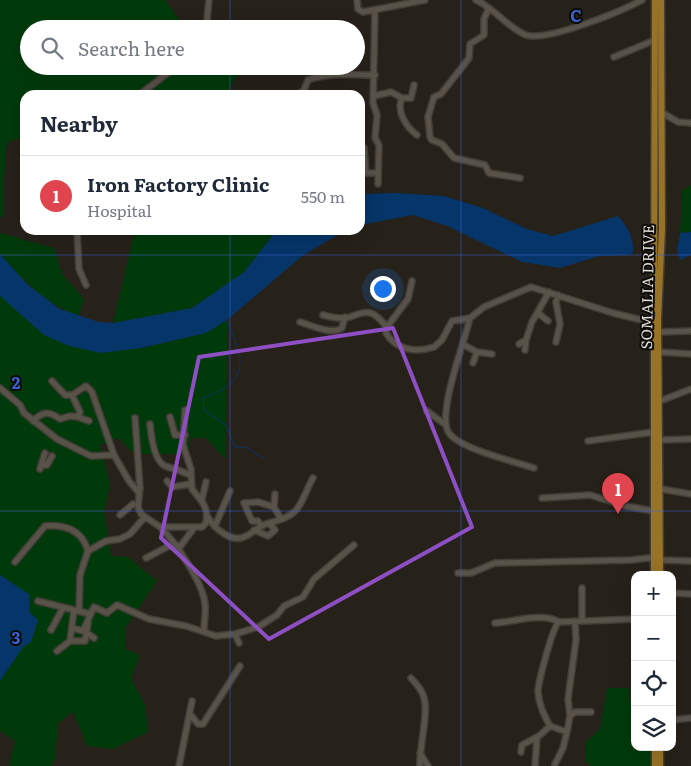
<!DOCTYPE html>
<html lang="en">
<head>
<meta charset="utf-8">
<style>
  body { margin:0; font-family:Literata,serif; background:#f2f2f3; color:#1f2937 }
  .controls { position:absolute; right:15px; bottom:15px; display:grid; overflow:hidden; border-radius:10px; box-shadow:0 5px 20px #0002 }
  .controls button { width:45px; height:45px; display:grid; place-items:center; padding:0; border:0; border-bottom:1px solid #e0e1e3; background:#fff; color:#1f2937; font:25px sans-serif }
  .you { position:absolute; left:382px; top:288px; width:18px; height:18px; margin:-12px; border:4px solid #fff; border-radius:50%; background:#1a73e8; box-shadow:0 0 0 8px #1a73e833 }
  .badge { display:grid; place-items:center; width:32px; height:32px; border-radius:50%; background:#7c6239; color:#fff; font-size:16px; font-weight:700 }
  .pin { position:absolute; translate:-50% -41px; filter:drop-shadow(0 1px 2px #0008) }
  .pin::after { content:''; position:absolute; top:26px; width:18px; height:15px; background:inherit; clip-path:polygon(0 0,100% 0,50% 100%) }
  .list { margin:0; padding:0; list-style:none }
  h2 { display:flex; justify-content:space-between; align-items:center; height:65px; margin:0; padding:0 20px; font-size:21px }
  h2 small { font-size:16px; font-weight:400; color:#747a83 }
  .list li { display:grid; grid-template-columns:32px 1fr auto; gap:15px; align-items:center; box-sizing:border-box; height:80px; padding:0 20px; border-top:1px solid #e0e1e3 }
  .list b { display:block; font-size:19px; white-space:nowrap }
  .list p { margin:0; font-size:16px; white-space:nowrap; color:#747a83 }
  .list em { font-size:16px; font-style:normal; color:#747a83 }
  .icon { flex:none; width:28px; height:28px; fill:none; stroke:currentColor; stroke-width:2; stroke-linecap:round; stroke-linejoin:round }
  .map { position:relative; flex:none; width:691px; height:766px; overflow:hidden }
  .search { position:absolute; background:#fff; box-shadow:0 5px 20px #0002; left:20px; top:20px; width:345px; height:55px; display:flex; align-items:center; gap:12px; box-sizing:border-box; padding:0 18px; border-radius:28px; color:#747a83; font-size:19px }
  .panel { position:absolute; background:#fff; box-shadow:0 5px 20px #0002; left:20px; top:90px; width:345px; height:145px; border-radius:15px }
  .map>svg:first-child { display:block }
  .green { fill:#003a0b }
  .water { fill:#063569 }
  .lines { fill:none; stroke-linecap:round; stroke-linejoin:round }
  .stream { stroke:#063569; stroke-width:1 }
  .minor-casing { stroke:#413d37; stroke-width:8 }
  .major-casing { stroke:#413d37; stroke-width:9 }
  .minor { stroke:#585249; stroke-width:5 }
  .major { stroke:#987227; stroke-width:6 }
  .marked { fill:none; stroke:#8f4fc4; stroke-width:4; stroke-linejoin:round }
  .grid { fill:none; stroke:#3a63d8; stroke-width:1; stroke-opacity:0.55 }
  .labels { text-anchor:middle; stroke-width:4; stroke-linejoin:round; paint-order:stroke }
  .street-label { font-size:15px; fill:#e0ddd7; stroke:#0d0b08 }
  .grid-label { font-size:16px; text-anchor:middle; font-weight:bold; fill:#3a63d8; stroke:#0d0b08; stroke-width:4; stroke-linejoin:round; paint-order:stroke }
</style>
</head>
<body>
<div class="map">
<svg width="691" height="766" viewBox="0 0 691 766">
  <rect width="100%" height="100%" fill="#262119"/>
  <!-- green -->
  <path class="green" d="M0,0H165L186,29H29V66H236L240,71L226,95H66L64,89L49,95H25V131L22,138L7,142L4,178V216L0,217Z
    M691,185V232L680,233L682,191Z
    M135,230H277L244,272L192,308L113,323Z
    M0,233L54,248L62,274L84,299L79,316C45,304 23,280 0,254Z
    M0,296L141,348L206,333L227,320L226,460L206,438H190L188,454H134L118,438L100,445L110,485L104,511L111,556L128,557L157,581L126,627L125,649L140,655L131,678L145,705L148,732L113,749L87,746L73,712L58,723L55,759L51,766H9L15,741L0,731Z
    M607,688H629L635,747H655V766H590L585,760L586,742L600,729Z"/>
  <!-- water -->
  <path class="water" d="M397,193L444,196L483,208L527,229L553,236L618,216C628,228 634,237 633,253L627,255L599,256L560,268L522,262L447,226L413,215L360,225V194Z
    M277,230H346L302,256L227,320L206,333L141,348L101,353L69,346L44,335L0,296V254L28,285L60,309L99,322L113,323L192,308L244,272Z
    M691,232V255L680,260L677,251L680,233Z
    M0,575L30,595L29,612L38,620L31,642L23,647L0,681Z"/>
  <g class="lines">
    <!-- stream -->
    <path class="stream" d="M226,319C244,359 252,381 203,398L204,410L226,425L235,447H246L264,459"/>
    <defs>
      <path id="minor" d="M357,0L358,9L363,12L425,0
        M476,0C494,8 508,28 526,35C547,42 622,11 642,0
        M489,8L484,19V35L470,44L469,58L466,62L441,94L434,97L428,117L430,137L432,140L442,144L454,158L485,165L489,173L520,178
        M375,11L373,103L377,115L375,138L379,145L378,184
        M206,29L209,0
        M614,57L655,40
        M139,95L177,66
        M298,95L304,90L308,80C331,72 351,75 375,75
        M374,96L391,92L402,98H411L414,85
        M402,98C396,111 406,127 417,135
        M661,112L678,122L691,123
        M364,148L366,173H378
        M77,230L79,269L86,285
        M412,281L408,299L387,327L386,333C396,350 416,353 434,347L442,340L452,321L470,318L484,307L531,287L613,313L654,323
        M538,313L548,321
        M323,315C331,317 342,320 350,317C370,309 373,311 387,327
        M470,318C465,341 436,415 449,433C460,449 516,462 534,468
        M300,322C313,326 331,335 342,328L345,317
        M659,332L691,331
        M556,342L560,324L556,302L558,295
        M519,344L526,340L532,322L549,292
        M464,345L477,352L492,354
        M525,350L526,340
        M659,352L691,354
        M473,363L477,352
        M52,381L65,395H72
        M0,388L20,405L24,413L57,439L91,456L114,455L129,481L139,493
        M660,401L691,389
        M427,411L446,425
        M170,417L175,435H185
        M135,418L140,488L138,507L141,514L160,527H202L206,523C209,506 201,501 192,489L191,469L183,445L185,410
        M33,421C43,411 49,411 60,419L70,416L78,417
        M89,421L78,417L80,412L72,395L86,386L92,392L114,455
        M150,424C151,435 154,465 168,467C176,469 182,471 190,475
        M660,440L691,439
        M588,441L654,432
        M42,465H47L52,456
        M40,469L45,453
        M167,481L172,487L191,484
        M661,489L691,494
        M275,494L274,507L281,519
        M542,498L590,495L625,506L654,511
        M202,499L206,482
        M120,515L133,504
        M208,517C214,529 233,544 246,536C253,533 258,527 266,524C276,521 290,518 297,509C304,500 307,488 313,478
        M215,526L230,491
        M261,526L258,521H252L244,503L258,502L274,507
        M160,527C175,541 203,583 205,604C206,613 204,622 204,631
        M254,530L268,536L275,530L269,523
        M179,548L194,528
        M146,558L169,546L177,545
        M660,560L691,561
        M15,562L45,526C65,524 82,530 88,551
        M458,573H471L495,563L631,560L658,557
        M672,593L691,594
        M38,601L90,614
        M79,610L80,575L88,551L106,541L120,539L130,534L144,518
        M582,620V588
        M495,623C514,622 542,612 559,622
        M72,628L83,631L94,607L107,613L117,605L149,619L186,626L216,636L235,634L258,627L277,615L284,606L303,597L314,579L354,545
        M51,630L63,608
        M87,633L94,638
        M235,634L239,643
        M70,641L74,610
        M57,651L70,641H85L88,623
        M411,678C416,684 422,689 424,698C429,713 419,747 420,766
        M190,714L198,724H203L240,666
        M570,716L568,699L576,640L575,621
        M672,720L691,718
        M567,732L570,716L575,712H591
        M521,752L522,745L539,736L550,726
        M420,753L428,766
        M555,764L563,748L567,732L550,726C544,715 539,705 538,692C538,683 553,625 559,622L635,619
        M179,766L192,701
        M535,766L537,737"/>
      <path id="major" d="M654,309L655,0
        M654,575V321
        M660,575L658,319L662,229L661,0
        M655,766V747
        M660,766V747"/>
    </defs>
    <!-- minor casing -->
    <use href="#minor" class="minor-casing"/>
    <!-- major casing -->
    <use href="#major" class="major-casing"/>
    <!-- minor -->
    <use href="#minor" class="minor"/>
    <!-- major -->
    <use href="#major" class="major"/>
  </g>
  <!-- marked area -->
  <path class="marked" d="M393,328L472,527L269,639L161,538L199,357Z"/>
  <!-- grid -->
  <path class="grid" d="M230,0V29M461,0V766M230,66V95M230,230V766M0,255H691M0,511H691"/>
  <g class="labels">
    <!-- street labels -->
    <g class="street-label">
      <text transform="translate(648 287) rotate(-89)" y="5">SOMALIA DRIVE</text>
    </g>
  </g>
  <g class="grid-label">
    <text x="576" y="22">C</text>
    <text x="16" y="389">2</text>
    <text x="16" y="644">3</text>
  </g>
</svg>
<div class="controls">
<button>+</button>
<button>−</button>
<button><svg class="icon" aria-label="locate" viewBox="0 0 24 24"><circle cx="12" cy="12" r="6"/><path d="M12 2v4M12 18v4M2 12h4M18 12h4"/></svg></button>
<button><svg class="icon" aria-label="layers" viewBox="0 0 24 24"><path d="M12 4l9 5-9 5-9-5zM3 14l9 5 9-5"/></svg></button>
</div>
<div class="you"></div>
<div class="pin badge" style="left:618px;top:514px;background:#e0444e">1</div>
<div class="search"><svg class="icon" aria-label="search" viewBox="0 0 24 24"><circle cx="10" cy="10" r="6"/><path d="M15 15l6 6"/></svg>Search here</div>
<section class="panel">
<h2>Nearby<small></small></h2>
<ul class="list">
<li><span class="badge" style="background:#e0444e">1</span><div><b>Iron Factory Clinic</b><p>Hospital</p></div><em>550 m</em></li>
</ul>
</section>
</div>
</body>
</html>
